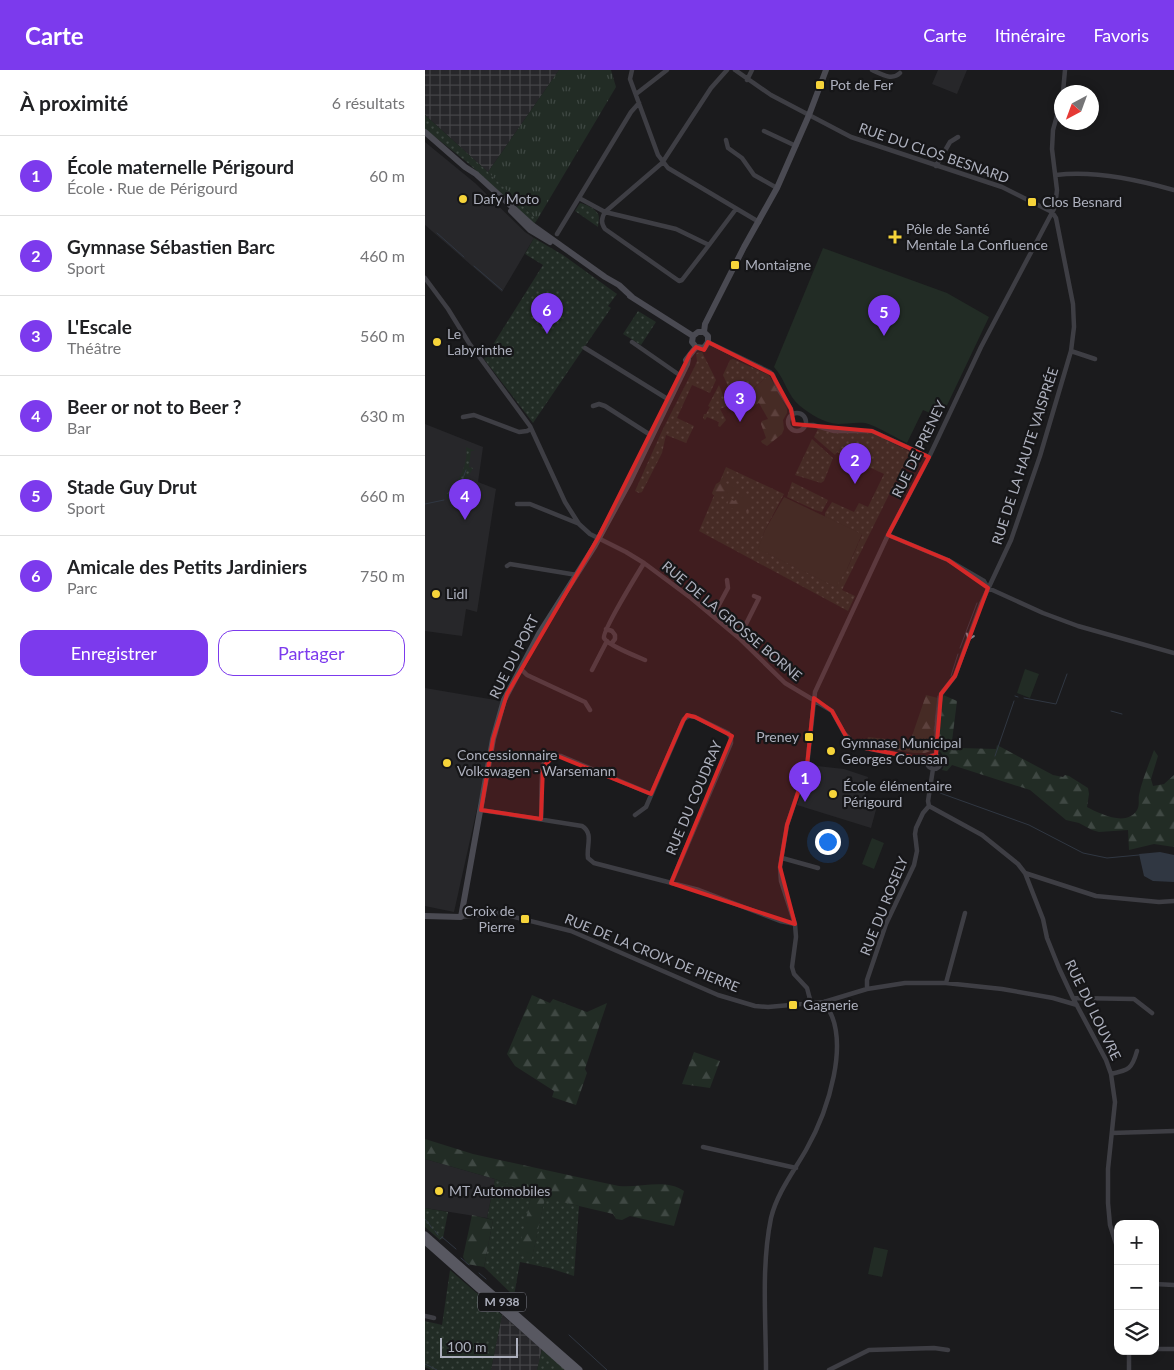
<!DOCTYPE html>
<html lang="fr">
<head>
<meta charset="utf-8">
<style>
  body { margin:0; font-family:Lato,sans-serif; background:#f2f2f2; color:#202124 }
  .controls { position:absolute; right:15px; bottom:15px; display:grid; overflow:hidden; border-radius:10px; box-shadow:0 2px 8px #0003 }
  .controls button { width:45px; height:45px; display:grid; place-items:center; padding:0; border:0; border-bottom:1px solid #e0e0e0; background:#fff; color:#202124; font:25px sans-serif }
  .compass { position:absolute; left:629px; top:15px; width:45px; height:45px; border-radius:50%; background:#fff; box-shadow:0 2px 8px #0003; rotate:221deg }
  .scale { position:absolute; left:15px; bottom:12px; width:78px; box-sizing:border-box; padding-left:5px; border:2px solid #adb0bd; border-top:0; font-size:14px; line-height:18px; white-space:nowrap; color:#adb0bd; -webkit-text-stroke:4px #161618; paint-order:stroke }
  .you { position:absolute; left:402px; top:771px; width:18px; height:18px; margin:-12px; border:4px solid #fff; border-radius:50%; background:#1a73e8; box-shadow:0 0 0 8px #1a73e833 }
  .badge { display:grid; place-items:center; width:32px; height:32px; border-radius:50%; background:#7c3aed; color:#fff; font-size:16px; font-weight:700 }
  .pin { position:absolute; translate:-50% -41px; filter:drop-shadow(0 1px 2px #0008) }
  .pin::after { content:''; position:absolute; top:26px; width:18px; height:15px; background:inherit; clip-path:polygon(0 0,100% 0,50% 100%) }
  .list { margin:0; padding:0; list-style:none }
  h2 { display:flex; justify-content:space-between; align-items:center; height:65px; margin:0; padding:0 20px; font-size:21px }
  h2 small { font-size:16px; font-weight:400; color:#757577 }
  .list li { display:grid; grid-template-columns:32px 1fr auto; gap:15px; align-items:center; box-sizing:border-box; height:80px; padding:0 20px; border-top:1px solid #e0e0e0 }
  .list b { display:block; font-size:19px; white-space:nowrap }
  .list p { margin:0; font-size:16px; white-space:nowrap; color:#757577 }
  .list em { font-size:16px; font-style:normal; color:#757577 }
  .actions { display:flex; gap:10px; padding:15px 20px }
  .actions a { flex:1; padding:11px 0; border:1px solid #7c3aed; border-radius:15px; text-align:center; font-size:18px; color:#7c3aed }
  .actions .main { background:#7c3aed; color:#fff }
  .icon { flex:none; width:28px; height:28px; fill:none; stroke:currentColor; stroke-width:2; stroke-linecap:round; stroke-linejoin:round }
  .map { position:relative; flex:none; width:749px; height:1300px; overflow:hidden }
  header { display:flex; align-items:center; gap:30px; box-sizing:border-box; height:70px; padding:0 25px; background:#7c3aed; color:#fff }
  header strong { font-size:24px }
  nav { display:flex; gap:28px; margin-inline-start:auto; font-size:18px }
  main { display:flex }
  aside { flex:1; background:#fff }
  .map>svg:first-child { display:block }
  .built { fill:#27272a }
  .industrial { fill:url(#industrial-grid) }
  .grass { fill:url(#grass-dots) }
  .forest { fill:url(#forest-firs) }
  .park { fill:url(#park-tufts) }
  .pitch { fill:#222c25 }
  .water { fill:#303742 }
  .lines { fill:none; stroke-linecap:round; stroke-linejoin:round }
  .stream { stroke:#303742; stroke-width:1 }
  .street { stroke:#3e3e44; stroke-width:4.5 }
  .secondary { stroke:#4a4a52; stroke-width:6 }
  .primary { stroke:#585861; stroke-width:7 }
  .oneway { stroke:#81828d }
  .marked { fill:#d62828; fill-opacity:0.2; stroke:#d62828; stroke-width:4; stroke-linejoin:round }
  .poi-dot { fill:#f6d43a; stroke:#161618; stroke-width:2 }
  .labels { text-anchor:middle; stroke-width:4.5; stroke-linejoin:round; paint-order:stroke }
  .shield { fill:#161618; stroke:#80828c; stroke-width:1 }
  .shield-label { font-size:12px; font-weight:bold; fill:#adb0bd }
  .poi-label { font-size:14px; fill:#adb0bd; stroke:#161618; text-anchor:start }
  .street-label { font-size:14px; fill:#adb0bd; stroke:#161618 }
</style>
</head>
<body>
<header>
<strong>Carte</strong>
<nav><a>Carte</a><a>Itinéraire</a><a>Favoris</a></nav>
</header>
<main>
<aside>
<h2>À proximité<small>6 résultats</small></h2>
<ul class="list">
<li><span class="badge">1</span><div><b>École maternelle Périgourd</b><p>École · Rue de Périgourd</p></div><em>60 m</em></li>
<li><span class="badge">2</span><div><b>Gymnase Sébastien Barc</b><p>Sport</p></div><em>460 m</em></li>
<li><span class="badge">3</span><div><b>L'Escale</b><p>Théâtre</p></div><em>560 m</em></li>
<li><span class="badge">4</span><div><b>Beer or not to Beer ?</b><p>Bar</p></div><em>630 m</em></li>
<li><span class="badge">5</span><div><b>Stade Guy Drut</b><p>Sport</p></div><em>660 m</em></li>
<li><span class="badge">6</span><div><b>Amicale des Petits Jardiniers</b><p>Parc</p></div><em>750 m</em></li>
</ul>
<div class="actions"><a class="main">Enregistrer</a><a>Partager</a></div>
</aside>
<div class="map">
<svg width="749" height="1300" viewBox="0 0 749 1300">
  <defs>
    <pattern id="industrial-grid" width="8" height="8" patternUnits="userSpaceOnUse" patternTransform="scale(1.25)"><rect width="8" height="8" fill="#27272a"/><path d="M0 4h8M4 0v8" fill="none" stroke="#444447"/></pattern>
    <pattern id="grass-dots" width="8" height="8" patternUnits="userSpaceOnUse" patternTransform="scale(1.25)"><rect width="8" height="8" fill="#222c25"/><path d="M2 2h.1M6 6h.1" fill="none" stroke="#3f4843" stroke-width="1.8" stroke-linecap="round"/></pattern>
    <pattern id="forest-firs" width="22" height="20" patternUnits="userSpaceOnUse" patternTransform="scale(1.25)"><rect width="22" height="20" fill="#222c25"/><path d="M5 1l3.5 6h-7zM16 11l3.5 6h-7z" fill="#3f4843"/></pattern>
    <pattern id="park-tufts" width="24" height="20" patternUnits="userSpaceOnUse" patternTransform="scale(1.25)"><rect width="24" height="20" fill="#222c25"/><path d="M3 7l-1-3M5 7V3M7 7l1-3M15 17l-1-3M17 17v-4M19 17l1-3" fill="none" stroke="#3f4843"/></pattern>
  </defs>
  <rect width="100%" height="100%" fill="#1b1b1d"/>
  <!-- built -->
  <path class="built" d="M513,0H542L532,24L507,14Z
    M0,72L50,113L100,162L109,168L77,222L0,155Z
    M0,354L58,377L53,412L71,419L52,542L41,539L37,566L0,561Z
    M0,618L76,631L29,842L0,836Z
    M392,696L419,699L443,707L439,730L452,736L446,758L372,735L379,716L383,717Z
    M0,1089L70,1109L62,1148L0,1138Z"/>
  <!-- industrial -->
  <path class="industrial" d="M0,0H134L63,102L0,45Z
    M77,1245L117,1279L112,1300H66Z"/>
  <!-- grass -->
  <path class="grass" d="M0,45L63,102L112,150L109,154L43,93L0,59Z
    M155,133C160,134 171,139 173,144C175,147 173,154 173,157L150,141Z
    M109,168L138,185L192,224L183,236L186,238L108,353L59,289L118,195L100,184Z
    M213,241L231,252L216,275L198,264Z
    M277,282L291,310L285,323L267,315L252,348L269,356L261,373L241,365L237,383L217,422L214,423L210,421L237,361L270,296L272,291L271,283Z
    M308,289L344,305L313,331L310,326L308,327L298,305L305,290Z
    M294,315L302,336L295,339L301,350L295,357L293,356L294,352L282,347L280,350L278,348L279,344H281L285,337L283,336Z
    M393,359L413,363H447L485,382L417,520L430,526L423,541L274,461L301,397L359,424L340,460L334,479L422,499L437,465L400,447V443L407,432L429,442L434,433L443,437L459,404L412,382L410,385L389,367Z
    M387,369L408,388L399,411L396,413L370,405Z
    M41,377L50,381H46L44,397L48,398L35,422L31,423L29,434L27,435L21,425C33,414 44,394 41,377Z
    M367,412L403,430L397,442L390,440L362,427Z
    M70,1109L107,1122L94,1185L107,1187L120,1127L154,1136L149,1206L124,1198L95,1192L89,1226L59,1197L68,1150L62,1148Z
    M0,1138L23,1142L18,1168L15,1170L0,1157Z
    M25,1200L77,1245L66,1300H6L0,1297V1251L17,1255Z
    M117,1279L140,1300H112Z"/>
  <!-- forest -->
  <path class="forest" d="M344,305L362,339V343L358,350L359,359L357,364L342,376L337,373L336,371L341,368L336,354L337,351L343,349L334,333L328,336L321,325Z
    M302,399L300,411L303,416L308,415L311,421L300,425H288L287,423L291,414L296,411L300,400Z
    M321,425L325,427V441L322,442L318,439L312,441L302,436L304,428L309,431L314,427Z
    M516,624L532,631L527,671L530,676L535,678L571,679L572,675L628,705L638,707L640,705L644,706L663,718L664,724L662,737C675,744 702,757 712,740C715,735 713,730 714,725C717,710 724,694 729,680L733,686L726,709L728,716L739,714L749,705V777L729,774L704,780L703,760L674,762L667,760L654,753L641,750L605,720L527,695L522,701L517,700C522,692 519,683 511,679L500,683H489L441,674L443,667L485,672L501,625L513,628Z
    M107,925L125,933L128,929L162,942L182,933L160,999L162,1003L151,1035L127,1027L129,1021L90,996L82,984Z
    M269,982L295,991L285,1018L257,1014Z
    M0,1069L48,1084L175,1112C181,1113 188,1115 194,1116C216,1118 241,1108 259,1121L249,1156L205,1146L197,1150L191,1149L188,1144L120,1128L107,1188L93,1185L107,1122L70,1109L0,1089Z
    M47,1145L68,1150L59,1197L42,1194L38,1187Z"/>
  <!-- park -->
  <path class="park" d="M134,0H186L191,17L112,150L63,102Z"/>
  <!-- pitch -->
  <path class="pitch" d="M398,178L522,223L564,247L516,348L498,340L482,373C471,368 450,355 440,353C431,352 421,354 413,354C399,353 385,344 375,336C362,325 360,309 349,297Z
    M359,427L437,464L422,499L411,517L333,479L340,460Z
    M600,599L614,604L605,628L592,623Z
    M447,768L459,773L449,799L437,794Z
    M449,1177L463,1180L457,1207L443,1204Z"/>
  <!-- water -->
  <path class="water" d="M735,782L749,785V812L728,811L719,806L714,784Z"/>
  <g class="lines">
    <!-- stream -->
    <path class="stream" d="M12,163L39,187
      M49,196L77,220
      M24,427L37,411L41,400
      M0,434L19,430
      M535,578L552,533
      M526,606L533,584
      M590,626L593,627
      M599,628L631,634L642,604
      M686,641L697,644
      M510,652L513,626
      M509,661L510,656
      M570,686L589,631
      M515,723L604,755L658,783L682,788L714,785
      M0,1149L7,1158
      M10,1161L13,1165
      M15,1169L17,1167L31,1179
      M36,1188L44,1195
      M54,1203L61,1209
      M144,1265L182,1300
      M0,1294L12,1300"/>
    <!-- street -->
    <path class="street" d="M207,0L205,9L233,85L243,98L334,152
      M310,0L346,25L426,67L577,117L627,142L631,148L648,234L649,257L646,281L615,386L586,470L556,534L530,606L516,624L512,654L511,685
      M447,0C456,4 467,11 475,3
      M322,10L327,0
      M638,22L640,0
      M211,24L242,0
      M339,61L371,76
      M301,70L303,78L317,88L329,105L352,118
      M511,96L525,72L533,67
      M631,105C668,100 714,110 749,120
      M154,128L180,142L251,159L284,175L311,139
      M132,164L206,42L214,33
      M284,175L257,210L254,211L180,159C176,153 176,149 180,142L237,93L286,18L302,0
      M0,208L23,239L44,273L105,356L140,432L154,454L165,464L201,482L219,493L266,528L314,568L360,613L407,641L419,663L430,674L440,678L496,689H503
      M207,272L253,304
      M283,272L345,302L348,305L354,320L366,339L367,345
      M160,278L241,328
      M646,281L670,289
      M168,336L174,334L180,336L227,366
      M363 352a9 9 0 1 1 18 0a9 9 0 1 1-18 0Z
      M38,347L49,345L94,362L102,361L106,359
      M381,355H388L409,361H447L504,387
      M92,434H105L152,453
      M463,465L523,490L559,511L563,518L618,543L653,556L749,583
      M219,493C213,503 177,561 179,568C182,575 213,587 220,590
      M82,496L85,494L152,505
      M288,546L303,518L302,510
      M181,559L187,561L190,565V569L186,574
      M314,568L334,528L329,526
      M96,599L102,605L160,632L165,640
      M167,600L182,571
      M502 692a7 7 0 1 1 14 0a7 7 0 1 1-14 0Z
      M508,699L503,731L504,736L557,765L593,794L600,803L671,826L734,832L749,831
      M56,740L157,756C169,763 161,777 163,788L169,793L274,820L355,851L370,854
      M210,745L221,737L259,649L264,646L270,647L303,663L306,668V673L246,813
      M116,749C117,737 115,701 119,693C123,686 129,685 136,686L226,724
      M357,788L393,798
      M600,803L618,849L622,868L634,898L648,928L681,990L686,1004L690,1032L683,1099V1133L685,1155L693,1180
      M36,847L73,843L146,861L293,925L330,936L343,937L399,932L442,919L480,913H521L577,919L628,928L652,935
      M521,913L540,843
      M442,919V910L461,854L489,795L492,781L490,764L491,758L498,743L504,736
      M648,928L709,929L727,943
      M386,933L382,918L369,904L367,897L371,867L370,854L356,811L355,797L362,755L382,696L390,622L463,465L505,385L556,277L630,137L632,120L627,79L628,60L636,31
      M686,1004C704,1000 707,999 712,981
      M687,1063L749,1061
      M278,1077L371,1098
      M730,1214L749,1215
      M0,1246L9,1248
      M730,1279H749
      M341,1300C341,1250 336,1197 346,1148C352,1123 369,1101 381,1080C402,1043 428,969 399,932
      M404,1300L444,1280L509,1278L523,1280
      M704,1300V1281"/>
    <!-- secondary -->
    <path class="secondary" d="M0,62L40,97L51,104L107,155L180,207L194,215L207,227
      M86,141L105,160L125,172
      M205,226L268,266
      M279,262L280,254L319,177L352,118L384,45L401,0
      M271,277L279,278L283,272V266L279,262
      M271,277L267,272L268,266L273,262H279
      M261,290L271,277
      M0,846L36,847L68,669L79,630L115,562L169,477L205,411L262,294L263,289"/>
    <!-- primary -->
    <path class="primary" d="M0,1165L154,1300
      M0,1171L145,1300"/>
  </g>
  <!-- one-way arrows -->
  <defs><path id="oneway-shaft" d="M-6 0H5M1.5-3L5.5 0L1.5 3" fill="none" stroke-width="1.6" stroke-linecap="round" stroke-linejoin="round" transform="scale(1.25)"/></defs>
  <use class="oneway" href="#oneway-shaft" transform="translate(546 563) rotate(110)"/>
  <!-- marked area -->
  <path class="marked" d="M283,272L347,304L366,339L369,354L447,361L504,387L463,465L523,490L563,518L530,606L516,624L511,685L496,689L435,677L422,668L407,641L389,628L382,696L362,755L355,797L370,854L246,813L307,666L270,647L262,645L258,651L226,724L130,685L118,697L116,749L56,740L68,669L82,624L173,468L265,284L271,277L279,280Z"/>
  <!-- markers -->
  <g class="poi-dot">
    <rect x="390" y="10" width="10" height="10" rx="2.5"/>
    <circle cx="38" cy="129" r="5"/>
    <rect x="602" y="127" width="10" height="10" rx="2.5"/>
    <path d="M467.5 159.5h5v5h5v5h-5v5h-5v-5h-5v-5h5z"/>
    <rect x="305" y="190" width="10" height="10" rx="2.5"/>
    <circle cx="12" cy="272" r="5"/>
    <circle cx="11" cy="524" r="5"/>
    <rect x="379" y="662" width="10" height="10" rx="2.5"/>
    <circle cx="406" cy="681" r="5"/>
    <circle cx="22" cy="693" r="5"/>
    <circle cx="408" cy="724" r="5"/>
    <rect x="95" y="844" width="10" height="10" rx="2.5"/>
    <rect x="363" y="930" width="10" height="10" rx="2.5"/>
    <circle cx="14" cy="1121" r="5"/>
  </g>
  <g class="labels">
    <!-- shield labels -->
    <rect class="shield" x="53" y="1222.5" width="48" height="19" rx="4"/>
    <g class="shield-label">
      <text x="77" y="1236">M 938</text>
    </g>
    <!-- poi labels -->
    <g class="poi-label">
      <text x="405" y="20">Pot de Fer</text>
      <text x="48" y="134">Dafy Moto</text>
      <text x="617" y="137">Clos Besnard</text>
      <text x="481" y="164">Pôle de Santé<tspan x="481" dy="16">Mentale La Confluence</tspan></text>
      <text x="320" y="200">Montaigne</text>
      <text x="22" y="269">Le<tspan x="22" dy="16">Labyrinthe</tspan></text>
      <text x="21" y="529">Lidl</text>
      <text x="374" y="672" text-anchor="end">Preney</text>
      <text x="416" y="678">Gymnase Municipal<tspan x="416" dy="16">Georges Coussan</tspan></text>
      <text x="32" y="690">Concessionnaire<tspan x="32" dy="16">Volkswagen - Warsemann</tspan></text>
      <text x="418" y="721">École élémentaire<tspan x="418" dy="16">Périgourd</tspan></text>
      <text x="90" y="846" text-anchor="end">Croix de<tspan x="90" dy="16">Pierre</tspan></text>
      <text x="378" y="940">Gagnerie</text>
      <text x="24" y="1126">MT Automobiles</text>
    </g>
    <!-- street labels -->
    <g class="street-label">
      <text transform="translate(509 83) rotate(19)" y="5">RUE DU CLOS BESNARD</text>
      <text transform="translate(494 379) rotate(-64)" y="5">RUE DE PRENEY</text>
      <text transform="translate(600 386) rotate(-72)" y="5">RUE DE LA HAUTE VAISPRÉE</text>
      <text transform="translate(307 551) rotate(40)" y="5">RUE DE LA GROSSE BORNE</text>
      <text transform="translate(89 587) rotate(-63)" y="5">RUE DU PORT</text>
      <text transform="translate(269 728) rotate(-67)" y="5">RUE DU COUDRAY</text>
      <text transform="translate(459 836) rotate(-68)" y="5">RUE DU ROSELY</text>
      <text transform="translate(227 883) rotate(22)" y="5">RUE DE LA CROIX DE PIERRE</text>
      <text transform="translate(668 940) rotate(64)" y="5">RUE DU LOUVRE</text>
    </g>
  </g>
</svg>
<div class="controls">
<button>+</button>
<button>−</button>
<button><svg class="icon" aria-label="layers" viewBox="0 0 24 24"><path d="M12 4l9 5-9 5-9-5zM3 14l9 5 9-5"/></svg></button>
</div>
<svg class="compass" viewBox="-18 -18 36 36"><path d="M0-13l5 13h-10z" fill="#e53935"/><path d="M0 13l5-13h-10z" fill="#757577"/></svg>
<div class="scale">100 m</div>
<div class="you"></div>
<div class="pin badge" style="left:380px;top:732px">1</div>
<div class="pin badge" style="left:430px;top:414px">2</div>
<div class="pin badge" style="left:315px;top:352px">3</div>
<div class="pin badge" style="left:40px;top:450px">4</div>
<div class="pin badge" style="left:459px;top:266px">5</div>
<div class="pin badge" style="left:122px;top:264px">6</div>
</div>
</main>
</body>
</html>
